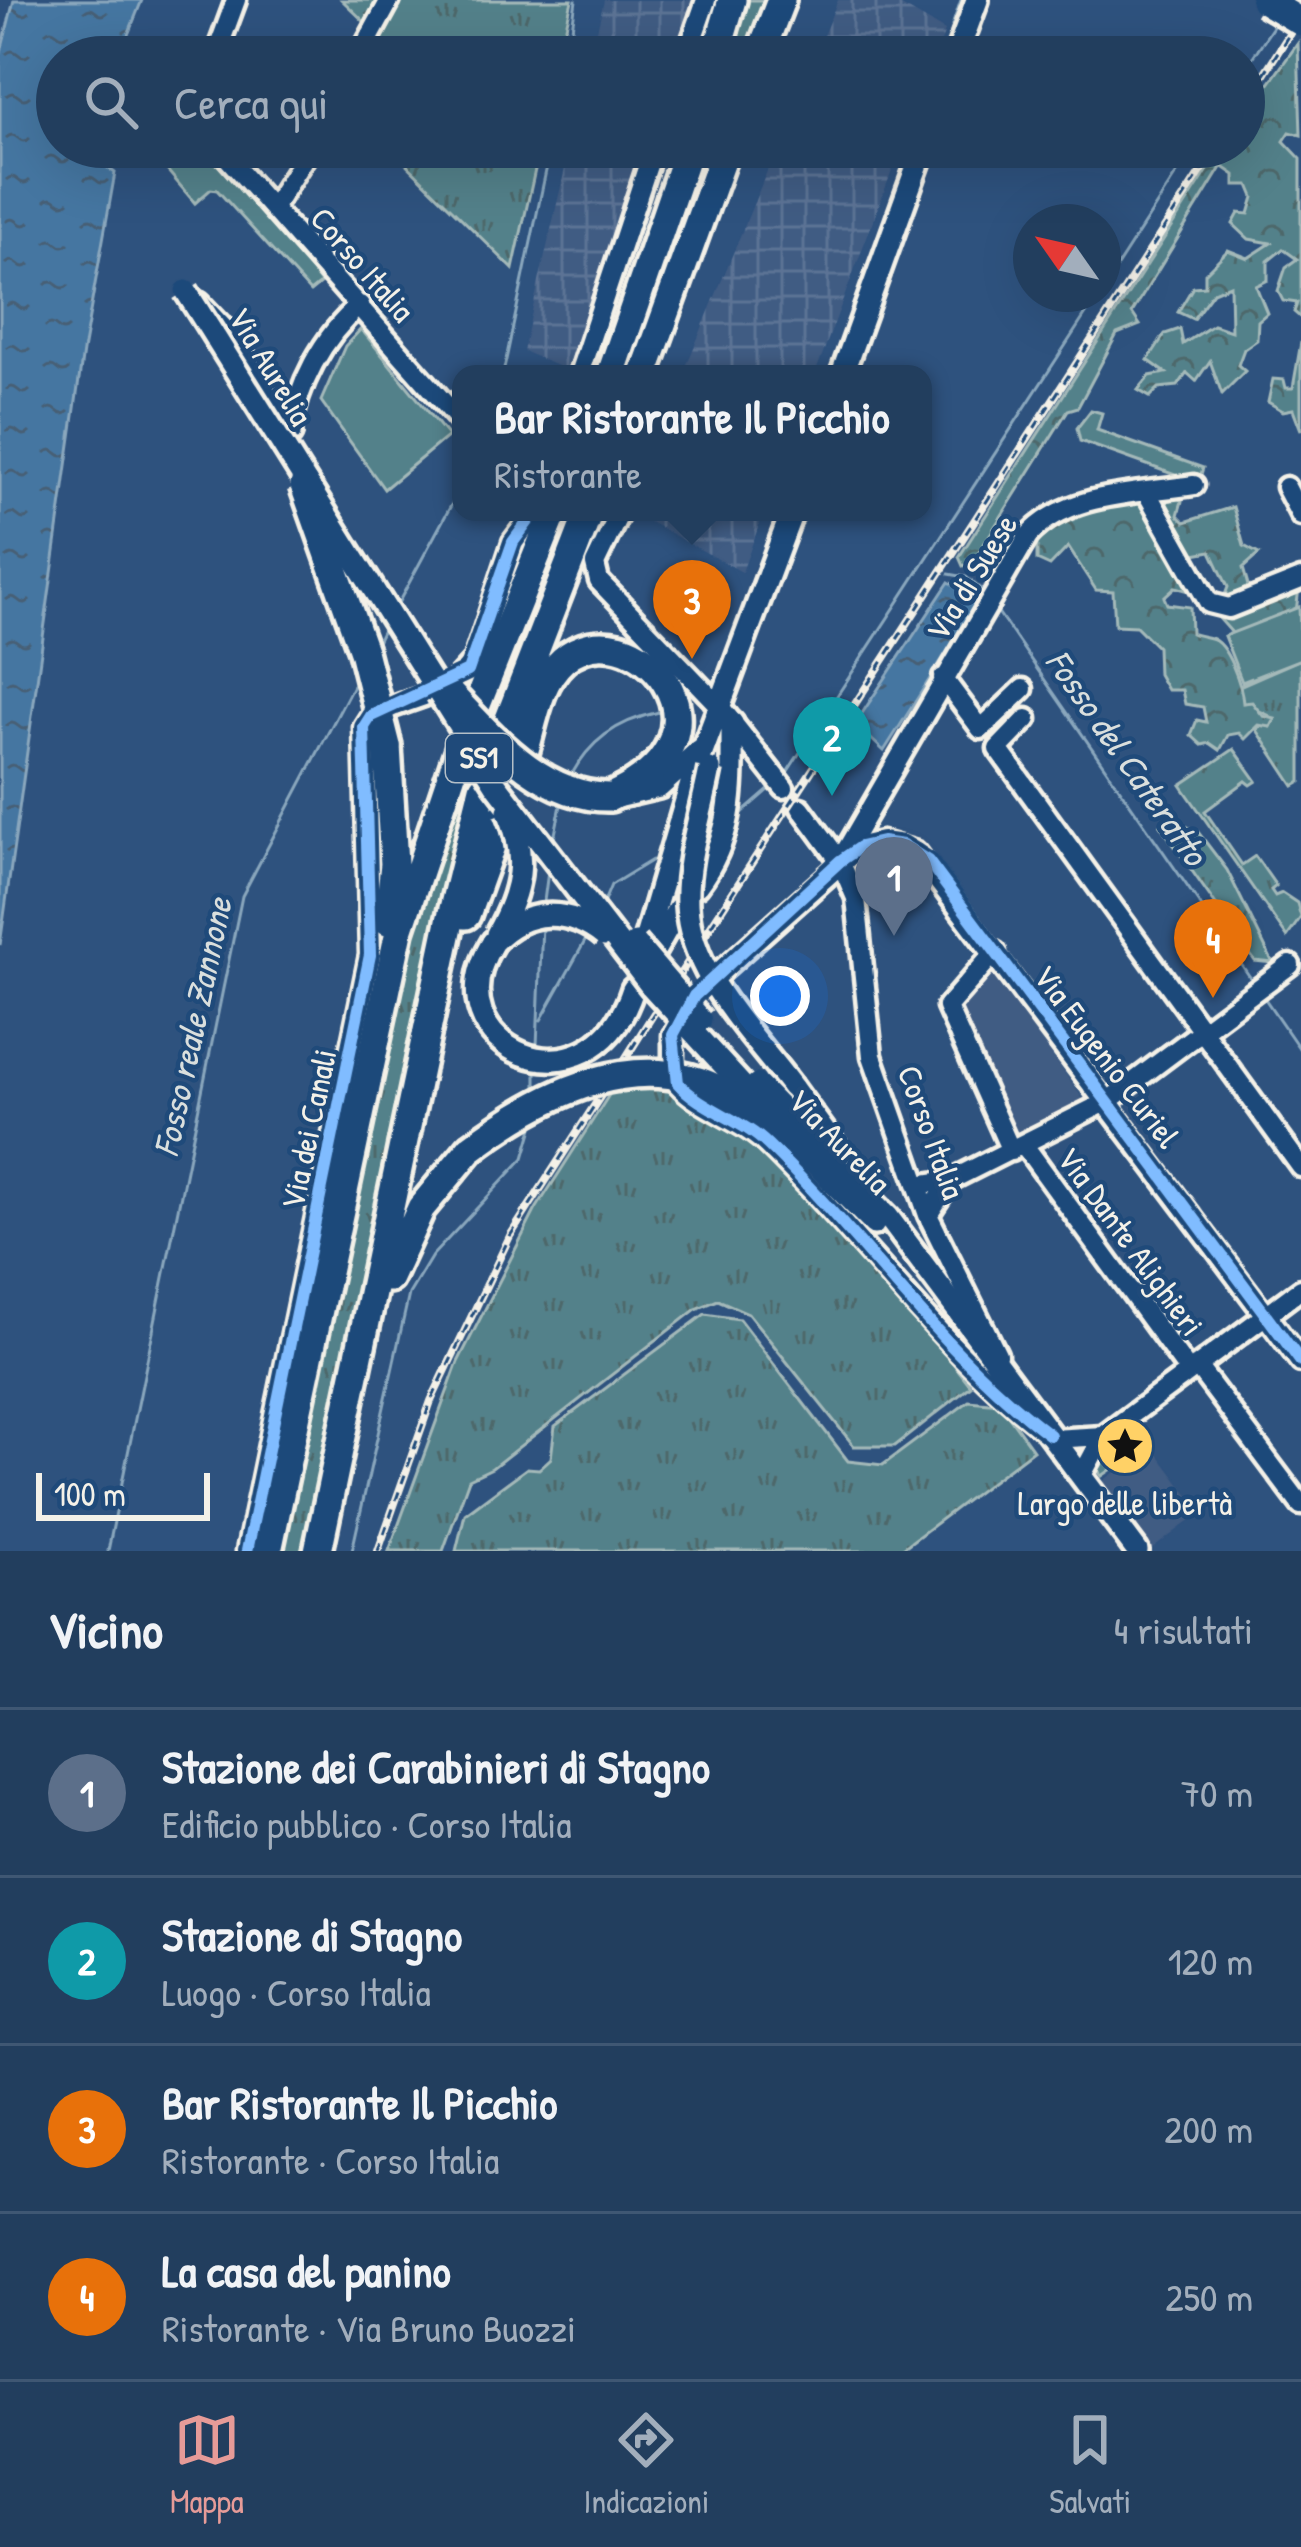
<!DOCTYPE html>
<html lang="it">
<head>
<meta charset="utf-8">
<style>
  body { margin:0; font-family:"Patrick Hand",sans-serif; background:#2e4967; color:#f1f3f6 }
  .compass { position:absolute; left:1013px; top:204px; width:108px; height:108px; border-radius:50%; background:#223e5e; box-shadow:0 12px 48px #0002; rotate:304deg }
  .scale { position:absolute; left:36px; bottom:30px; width:174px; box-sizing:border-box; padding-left:12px; border:6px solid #f4f1e8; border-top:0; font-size:33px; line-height:42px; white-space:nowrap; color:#f4f1e8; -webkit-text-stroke:9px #1f4a7a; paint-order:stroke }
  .you { position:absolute; left:780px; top:996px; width:42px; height:42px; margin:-30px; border:9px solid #fff; border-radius:50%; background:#1a73e8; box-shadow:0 0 0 18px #1a73e833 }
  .badge { display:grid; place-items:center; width:78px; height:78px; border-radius:50%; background:#e69b98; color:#fff; font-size:39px; font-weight:700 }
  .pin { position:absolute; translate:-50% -99px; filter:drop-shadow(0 3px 6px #0008) }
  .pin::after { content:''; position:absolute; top:63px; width:42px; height:36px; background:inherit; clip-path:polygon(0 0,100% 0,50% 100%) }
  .popup { position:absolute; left:452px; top:365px; width:480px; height:156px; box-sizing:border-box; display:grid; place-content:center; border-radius:24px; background:#223e5e; filter:drop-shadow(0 3px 9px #0005); font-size:39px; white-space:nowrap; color:#a2aebc }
  .popup b { font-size:45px; color:#f1f3f6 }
  .popup::after { content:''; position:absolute; left:50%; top:100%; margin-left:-24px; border:24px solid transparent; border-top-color:#223e5e }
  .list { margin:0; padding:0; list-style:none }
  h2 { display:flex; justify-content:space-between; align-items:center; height:156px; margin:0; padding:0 48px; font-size:51px }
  h2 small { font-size:39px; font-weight:400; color:#a2aebc }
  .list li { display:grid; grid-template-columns:78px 1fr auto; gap:36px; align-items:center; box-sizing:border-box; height:168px; padding:0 48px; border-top:3px solid #3f5773 }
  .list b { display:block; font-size:45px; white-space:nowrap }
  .list p { margin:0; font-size:39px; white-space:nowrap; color:#a2aebc }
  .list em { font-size:39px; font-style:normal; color:#a2aebc }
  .icon { flex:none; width:66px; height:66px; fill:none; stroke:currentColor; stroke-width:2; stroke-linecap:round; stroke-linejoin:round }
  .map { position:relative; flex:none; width:1301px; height:1551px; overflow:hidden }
  .search { position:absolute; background:#223e5e; box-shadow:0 12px 48px #0002; left:36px; right:36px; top:36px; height:132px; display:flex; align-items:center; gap:30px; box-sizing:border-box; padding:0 42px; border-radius:66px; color:#a2aebc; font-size:45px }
  .sheet { height:828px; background:#223e5e }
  nav { display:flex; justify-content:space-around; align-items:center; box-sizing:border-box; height:168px; border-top:3px solid #3f5773; background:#223e5e; font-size:33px; color:#a2aebc }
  nav a { display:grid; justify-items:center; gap:6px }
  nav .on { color:#e69b98 }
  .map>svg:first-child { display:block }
  .built { fill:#405b83 }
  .industrial { fill:url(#industrial-grid) }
  .grass { fill:url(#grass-tufts); stroke:#a4b9b9; stroke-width:3 }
  .forest { fill:url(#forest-crowns); stroke:#a4b9b9; stroke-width:3 }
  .green { fill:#53818a; stroke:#a4b9b9; stroke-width:3 }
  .water { fill:url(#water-ripples); stroke:#8aa7bd; stroke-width:3 }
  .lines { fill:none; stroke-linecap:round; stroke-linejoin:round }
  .stream { stroke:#8aa7bd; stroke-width:3 }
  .highway-tunnel { stroke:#4c6a8e; stroke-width:27; stroke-dasharray:27 14; stroke-linecap:butt }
  .minor-casing { stroke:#f4f1e8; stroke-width:27 }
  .major-casing { stroke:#f4f1e8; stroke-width:30 }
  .highway-casing { stroke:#f4f1e8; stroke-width:36 }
  .minor { stroke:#1f4a7a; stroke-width:18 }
  .major { stroke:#1f4a7a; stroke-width:21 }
  .highway { stroke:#1f4a7a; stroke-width:27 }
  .rail-casing { stroke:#f4f1e8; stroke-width:8 }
  .rail { stroke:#1f4a7a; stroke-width:3; stroke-dasharray:9; stroke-linecap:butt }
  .major-bridge-casing { stroke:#f4f1e8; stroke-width:30; stroke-linecap:butt }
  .highway-bridge-casing { stroke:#f4f1e8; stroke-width:36; stroke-linecap:butt }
  .major-bridge { stroke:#1f4a7a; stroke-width:21 }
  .highway-bridge { stroke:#1f4a7a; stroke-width:27 }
  .cycleway-casing { stroke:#1f4a7a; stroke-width:20 }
  .cycleway { stroke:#80bcff; stroke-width:12 }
  .labels { text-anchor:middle; stroke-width:9; stroke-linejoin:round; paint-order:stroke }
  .shield { fill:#1f4a7a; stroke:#b4bfc7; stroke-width:3 }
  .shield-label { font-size:30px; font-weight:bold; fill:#f4f1e8 }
  .street-label { font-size:33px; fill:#f4f1e8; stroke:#1f4a7a }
  .poi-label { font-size:33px; fill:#f4f1e8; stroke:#1f4a7a }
  .water-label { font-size:36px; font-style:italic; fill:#dadfdd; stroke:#1f4a7a }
</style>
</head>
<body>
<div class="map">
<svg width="1301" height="1551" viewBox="0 0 1301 1551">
  <defs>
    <pattern id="industrial-grid" width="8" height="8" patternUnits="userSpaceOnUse" patternTransform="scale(3)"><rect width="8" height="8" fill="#405b83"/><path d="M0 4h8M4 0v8" fill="none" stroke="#5c7395"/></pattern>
    <pattern id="grass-tufts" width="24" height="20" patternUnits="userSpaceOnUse" patternTransform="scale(3)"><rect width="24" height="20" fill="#53818a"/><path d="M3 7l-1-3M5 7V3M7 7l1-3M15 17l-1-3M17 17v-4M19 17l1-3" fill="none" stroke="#4e676b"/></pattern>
    <pattern id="forest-crowns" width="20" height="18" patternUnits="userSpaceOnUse" patternTransform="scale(3)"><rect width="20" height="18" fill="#53818a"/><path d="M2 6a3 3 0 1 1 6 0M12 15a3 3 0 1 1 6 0" fill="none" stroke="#4e676b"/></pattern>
    <pattern id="water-ripples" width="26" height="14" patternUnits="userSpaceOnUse" patternTransform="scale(3)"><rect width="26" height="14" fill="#4476a1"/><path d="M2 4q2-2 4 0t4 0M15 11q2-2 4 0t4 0" fill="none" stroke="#465f74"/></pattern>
  </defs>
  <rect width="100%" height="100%" fill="#2e527e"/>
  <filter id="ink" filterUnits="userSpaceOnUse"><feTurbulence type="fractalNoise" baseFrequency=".00833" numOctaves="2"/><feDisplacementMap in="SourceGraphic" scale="24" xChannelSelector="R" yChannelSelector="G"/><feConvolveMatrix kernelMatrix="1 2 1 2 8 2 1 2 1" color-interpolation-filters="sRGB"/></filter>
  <g filter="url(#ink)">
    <!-- built -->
    <path class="built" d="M991,970L1084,1100L1014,1140L953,1010Z
      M1151,1445L1201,1512L1151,1550L1099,1484Z"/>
    <!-- industrial -->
    <path class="industrial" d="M604,0H694L676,57H591Z
      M838,0H891L945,31L935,57H814Z
      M570,147H647L573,373L523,351Z
      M777,147H901L815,374H683Z
      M631,512H764L742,572Z"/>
    <!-- grass -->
    <path class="grass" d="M342,0H572L559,57H362L375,32Z
      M741,0H772L751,57H723Z
      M389,147H540L513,269Z
      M695,147H717L633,374H616Z
      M540,560L552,572L465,816L308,1551H274L403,941Z
      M1301,659V782L1294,786L1257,730L1270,716L1243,703L1239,686Z
      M1234,749L1257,781L1251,785L1246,781L1205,811L1242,865L1255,856L1276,886L1271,890L1275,896L1282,893L1297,903L1301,917L1287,937L1181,785Z
      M1172,819L1198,832L1227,870L1273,963L1255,961L1160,825Z
      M674,1083C788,1167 885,1276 971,1386L895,1446H854L748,1313L718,1300L696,1309L492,1468L469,1479L443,1551H389L458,1362L536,1209L616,1084Z
      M705,1314L739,1319L848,1461L883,1465L969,1401L1000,1404L1033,1450L899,1551H456L465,1514L527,1468L539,1469L551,1458L555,1426Z"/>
    <!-- forest -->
    <path class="forest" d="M1298,43L1301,135L1290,132L1284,141L1301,159V318L1294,312L1297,303L1283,301L1278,291L1286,267L1297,259L1283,249L1268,261V280L1256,286L1267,313L1258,321L1257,340L1244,349L1238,365L1245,371L1222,394L1210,361L1196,381L1187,373L1178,386L1159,388L1150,397L1138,390L1150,376L1166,373L1148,360L1165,334L1180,329L1183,344L1213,325L1231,331L1230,285L1213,292L1193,319L1178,312L1193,287L1205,286V273L1228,250L1248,258L1271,243L1249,239L1233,224L1239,213L1249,214L1254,197L1249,185H1235V175L1222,166L1132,313L1140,325L1117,334L1078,407L1068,410L972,563L963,566L959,557L1217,156L1228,147H1244V119Z
      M1301,342V430L1293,409L1283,411L1268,402L1273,379L1284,380L1286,388H1293Z
      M1171,493L1182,501L1178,515L1185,522L1233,507L1244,546L1259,554L1243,568L1250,593L1301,572L1296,612L1233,634L1217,616L1228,587L1211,551L1189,555L1193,592L1175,587L1164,597L1167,604L1190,607L1191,633C1197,636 1204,636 1210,638C1228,643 1242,687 1243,703L1252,702L1263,716L1275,719L1271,727L1259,725L1245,739L1239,733L1228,735L1220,750L1210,743L1202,745L1191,735L1197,720L1206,722L1203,707L1185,704L1182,690H1167L1158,674L1157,647L1136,626L1115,625L1113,591L1096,590L1068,547L1050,566L1037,560V539L1053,517Z"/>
    <!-- green -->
    <path class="green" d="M182,147H201L263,208L321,283L310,292L217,190L211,189L195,203L166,169Z
      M361,329L448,436L384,489L321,401L345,346Z
      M1091,410L1102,413L1097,430L1203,468L1200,477L1178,476L1080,441L1077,428Z
      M1299,607L1301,659L1242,682L1224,636Z
      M1135,1420L1151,1442L1102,1476L1094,1465L1100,1450Z"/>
    <!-- water -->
    <path class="water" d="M14,0H142L119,57H57V147H99L97,160L115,173L83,351L0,945V56Z
      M949,582L979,601L884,751L855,724Z"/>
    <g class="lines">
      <!-- stream -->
      <path class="stream" d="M952,26L961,0
        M568,57L576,0
        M1244,70L1276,22
        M1103,288L1194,147
        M503,374L551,147
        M949,574L966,577L985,593
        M396,607L461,487
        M995,608L1252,980
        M376,644L385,626
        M786,774L1099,294
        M569,780C588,741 617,721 659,712
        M741,814L770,789
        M553,844L562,800
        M543,909L548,871
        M601,909L611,885L652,860
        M1261,993L1301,1051
        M541,1020L589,934
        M537,1046L542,924
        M536,1092V1070
        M108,1551L242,896L357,678
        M352,1551L409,1294L432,1256L524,1158L535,1121"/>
      <!-- highway-tunnel -->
      <path class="highway-tunnel" d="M501,818L515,778"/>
      <defs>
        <path id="minor" d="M215,57L236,0
          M359,57L390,0
          M686,57L706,0
          M218,147L461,422
          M274,206L311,147
          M579,374L654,147
          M290,434C297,386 322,337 360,305
          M1286,487L1301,516
          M1147,493L1209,603L1229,608L1301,579
          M620,512L595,564L599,581L722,709L784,788
          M943,678L981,729L1023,689
          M455,681L474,660L513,542L535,512
          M387,709L424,696
          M1027,719L998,749L1301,1167
          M801,808L840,861L856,898L872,1056L928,1215L997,1354
          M842,857L1028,536C1068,492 1137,494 1194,485
          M856,898L882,842
          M995,952L947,1007L1011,1151
          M719,973L860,847L882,842L916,852L1301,1362
          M673,1035V1063
          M678,1083C701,1109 742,1119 768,1145C861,1235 937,1343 1037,1424
          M1024,1145L1189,1372
          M951,1180L1108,1101L1290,965
          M918,1185L951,1180L928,1215
          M1197,1366L1301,1505
          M1053,1439L1103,1436
          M1081,1477L1103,1436L1301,1289
          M247,1551L370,955L364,727L371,716"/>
        <path id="major" d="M956,57L977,0
          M199,304L234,341L290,434
          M842,374L924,147
          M616,797L659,787L700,750
          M697,885C736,834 732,784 732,723
          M493,942C427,1048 591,1119 633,989
          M644,944L693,777L792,512
          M653,953L678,909
          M792,1087L855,1174
          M840,1169L888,1217L1137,1551
          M831,1181L874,1224"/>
        <path id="highway" d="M1296,0L1301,3
          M715,57L732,0
          M759,57L781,0
          M611,374L689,147
          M644,374L726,147
          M476,707L554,512
          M502,737L589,512
          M387,746L394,864L388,921
          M524,753C533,723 538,682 563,660C632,600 752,734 610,797
          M466,915L501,818
          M389,1278L421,1208L471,1148
          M268,1551L399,931L459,752
          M318,1551L450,921L483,788"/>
      </defs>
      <!-- minor casing -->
      <use href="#minor" class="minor-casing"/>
      <!-- major casing -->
      <use href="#major" class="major-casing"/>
      <!-- highway casing -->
      <use href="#highway" class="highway-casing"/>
      <!-- minor -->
      <use href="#minor" class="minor"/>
      <!-- major -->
      <use href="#major" class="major"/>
      <!-- highway -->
      <use href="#highway" class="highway"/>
      <defs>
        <path id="rail" d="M1244,105L1290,33
          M701,941L1217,147
          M676,980L690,959
          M622,1064L654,1013
          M378,1551L431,1401L510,1236L607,1086"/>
      </defs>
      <!-- rail casing -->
      <use href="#rail" class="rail-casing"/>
      <!-- rail -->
      <use href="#rail" class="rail"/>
      <defs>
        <path id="major-bridge" d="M186,291L495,783L651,986L762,1107
          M710,769C702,812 685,861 687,905C690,975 752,1033 792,1087
          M497,934C521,891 528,858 508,811
          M493,942C525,908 568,907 604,936
          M635,943L701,1020
          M757,1084L840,1169
          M800,1148L831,1181"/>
        <path id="highway-bridge" d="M1264,0L1301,22
          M304,485L363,651L387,746
          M451,695C493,739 543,798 610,797
          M471,1148C544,1093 639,1044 728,1094C758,1111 783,1136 809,1158"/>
      </defs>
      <!-- major-bridge casing -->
      <use href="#major-bridge" class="major-bridge-casing"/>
      <!-- highway-bridge casing -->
      <use href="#highway-bridge" class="highway-bridge-casing"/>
      <!-- major-bridge -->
      <use href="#major-bridge" class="major-bridge"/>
      <!-- highway-bridge -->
      <use href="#highway-bridge" class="highway-bridge"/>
      <defs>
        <path id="cycleway" d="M1050,1435C943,1355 864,1238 768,1145C742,1119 701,1109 678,1083L673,1035L694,996L840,861L860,847L882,842L903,845L928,861L1301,1362
          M247,1551L370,955L364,727L371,716L468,671L513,542L535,512"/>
      </defs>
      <!-- cycleway casing -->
      <use href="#cycleway" class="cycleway-casing"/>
      <!-- cycleway -->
      <use href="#cycleway" class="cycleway"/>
    </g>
  </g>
  <!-- icons -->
  <defs>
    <symbol id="sight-disc" viewBox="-11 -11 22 22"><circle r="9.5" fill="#ffd166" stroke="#1f4a7a"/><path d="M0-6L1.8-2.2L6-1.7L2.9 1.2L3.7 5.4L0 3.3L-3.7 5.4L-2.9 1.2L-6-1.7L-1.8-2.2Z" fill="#111"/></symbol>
  </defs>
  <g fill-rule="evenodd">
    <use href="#sight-disc" x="1092" y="1413" width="66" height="66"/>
  </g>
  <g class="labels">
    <!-- shield labels -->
    <rect class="shield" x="446" y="734" width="66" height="48" rx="9"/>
    <g class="shield-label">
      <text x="479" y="768">SS1</text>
    </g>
    <!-- street labels -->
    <g class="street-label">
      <text transform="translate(363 264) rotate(49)" y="12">Corso Italia</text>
      <text transform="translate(271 366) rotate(59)" y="12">Via Aurelia</text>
      <text transform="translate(971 577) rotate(-58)" y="12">Via di Suese</text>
      <text transform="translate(1107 1056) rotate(53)" y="12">Via Eugenio Curiel</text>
      <text transform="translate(308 1129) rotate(-78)" y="12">Via dei Canali</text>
      <text transform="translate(932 1132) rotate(70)" y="12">Corso Italia</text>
      <text transform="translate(840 1141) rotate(46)" y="12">Via Aurelia</text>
      <text transform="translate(1131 1241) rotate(54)" y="12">Via Dante Alighieri</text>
    </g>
    <!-- poi labels -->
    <g class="poi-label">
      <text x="1125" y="1515">Largo delle libertà</text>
    </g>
    <!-- water labels -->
    <g class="water-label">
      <text transform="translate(1127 757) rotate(55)" y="13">Fosso del Cateratto</text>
      <text transform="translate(192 1027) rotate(-78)" y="13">Fosso reale Zannone</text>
    </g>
  </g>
</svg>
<svg class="compass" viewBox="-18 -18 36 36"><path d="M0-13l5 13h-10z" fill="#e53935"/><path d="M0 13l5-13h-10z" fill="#a2aebc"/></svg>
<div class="scale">100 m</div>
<div class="you"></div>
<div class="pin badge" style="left:894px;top:936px;background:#5c6f8a">1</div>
<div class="pin badge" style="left:832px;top:796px;background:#0f9aa8">2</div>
<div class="pin badge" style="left:692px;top:659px;background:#e8710a">3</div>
<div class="popup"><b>Bar Ristorante Il Picchio</b>Ristorante</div>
<div class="pin badge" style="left:1213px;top:998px;background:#e8710a">4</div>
<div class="search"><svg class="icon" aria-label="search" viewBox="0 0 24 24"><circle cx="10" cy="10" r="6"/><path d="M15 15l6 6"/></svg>Cerca qui</div>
</div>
<section class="sheet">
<h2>Vicino<small>4 risultati</small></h2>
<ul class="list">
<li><span class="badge" style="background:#5c6f8a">1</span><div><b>Stazione dei Carabinieri di Stagno</b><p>Edificio pubblico · Corso Italia</p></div><em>70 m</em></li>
<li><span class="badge" style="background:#0f9aa8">2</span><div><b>Stazione di Stagno</b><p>Luogo · Corso Italia</p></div><em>120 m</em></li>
<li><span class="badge" style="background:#e8710a">3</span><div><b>Bar Ristorante Il Picchio</b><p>Ristorante · Corso Italia</p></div><em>200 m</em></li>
<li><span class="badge" style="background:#e8710a">4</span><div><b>La casa del panino</b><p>Ristorante · Via Bruno Buozzi</p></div><em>250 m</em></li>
</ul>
</section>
<nav>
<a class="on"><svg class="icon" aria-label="map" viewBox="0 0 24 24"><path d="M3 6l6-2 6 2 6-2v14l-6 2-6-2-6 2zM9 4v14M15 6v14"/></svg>Mappa</a>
<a><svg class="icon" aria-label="directions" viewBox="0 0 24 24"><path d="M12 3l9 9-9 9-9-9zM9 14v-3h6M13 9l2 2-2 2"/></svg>Indicazioni</a>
<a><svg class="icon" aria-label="saved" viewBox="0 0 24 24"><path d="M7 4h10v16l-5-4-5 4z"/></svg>Salvati</a>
</nav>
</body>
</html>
